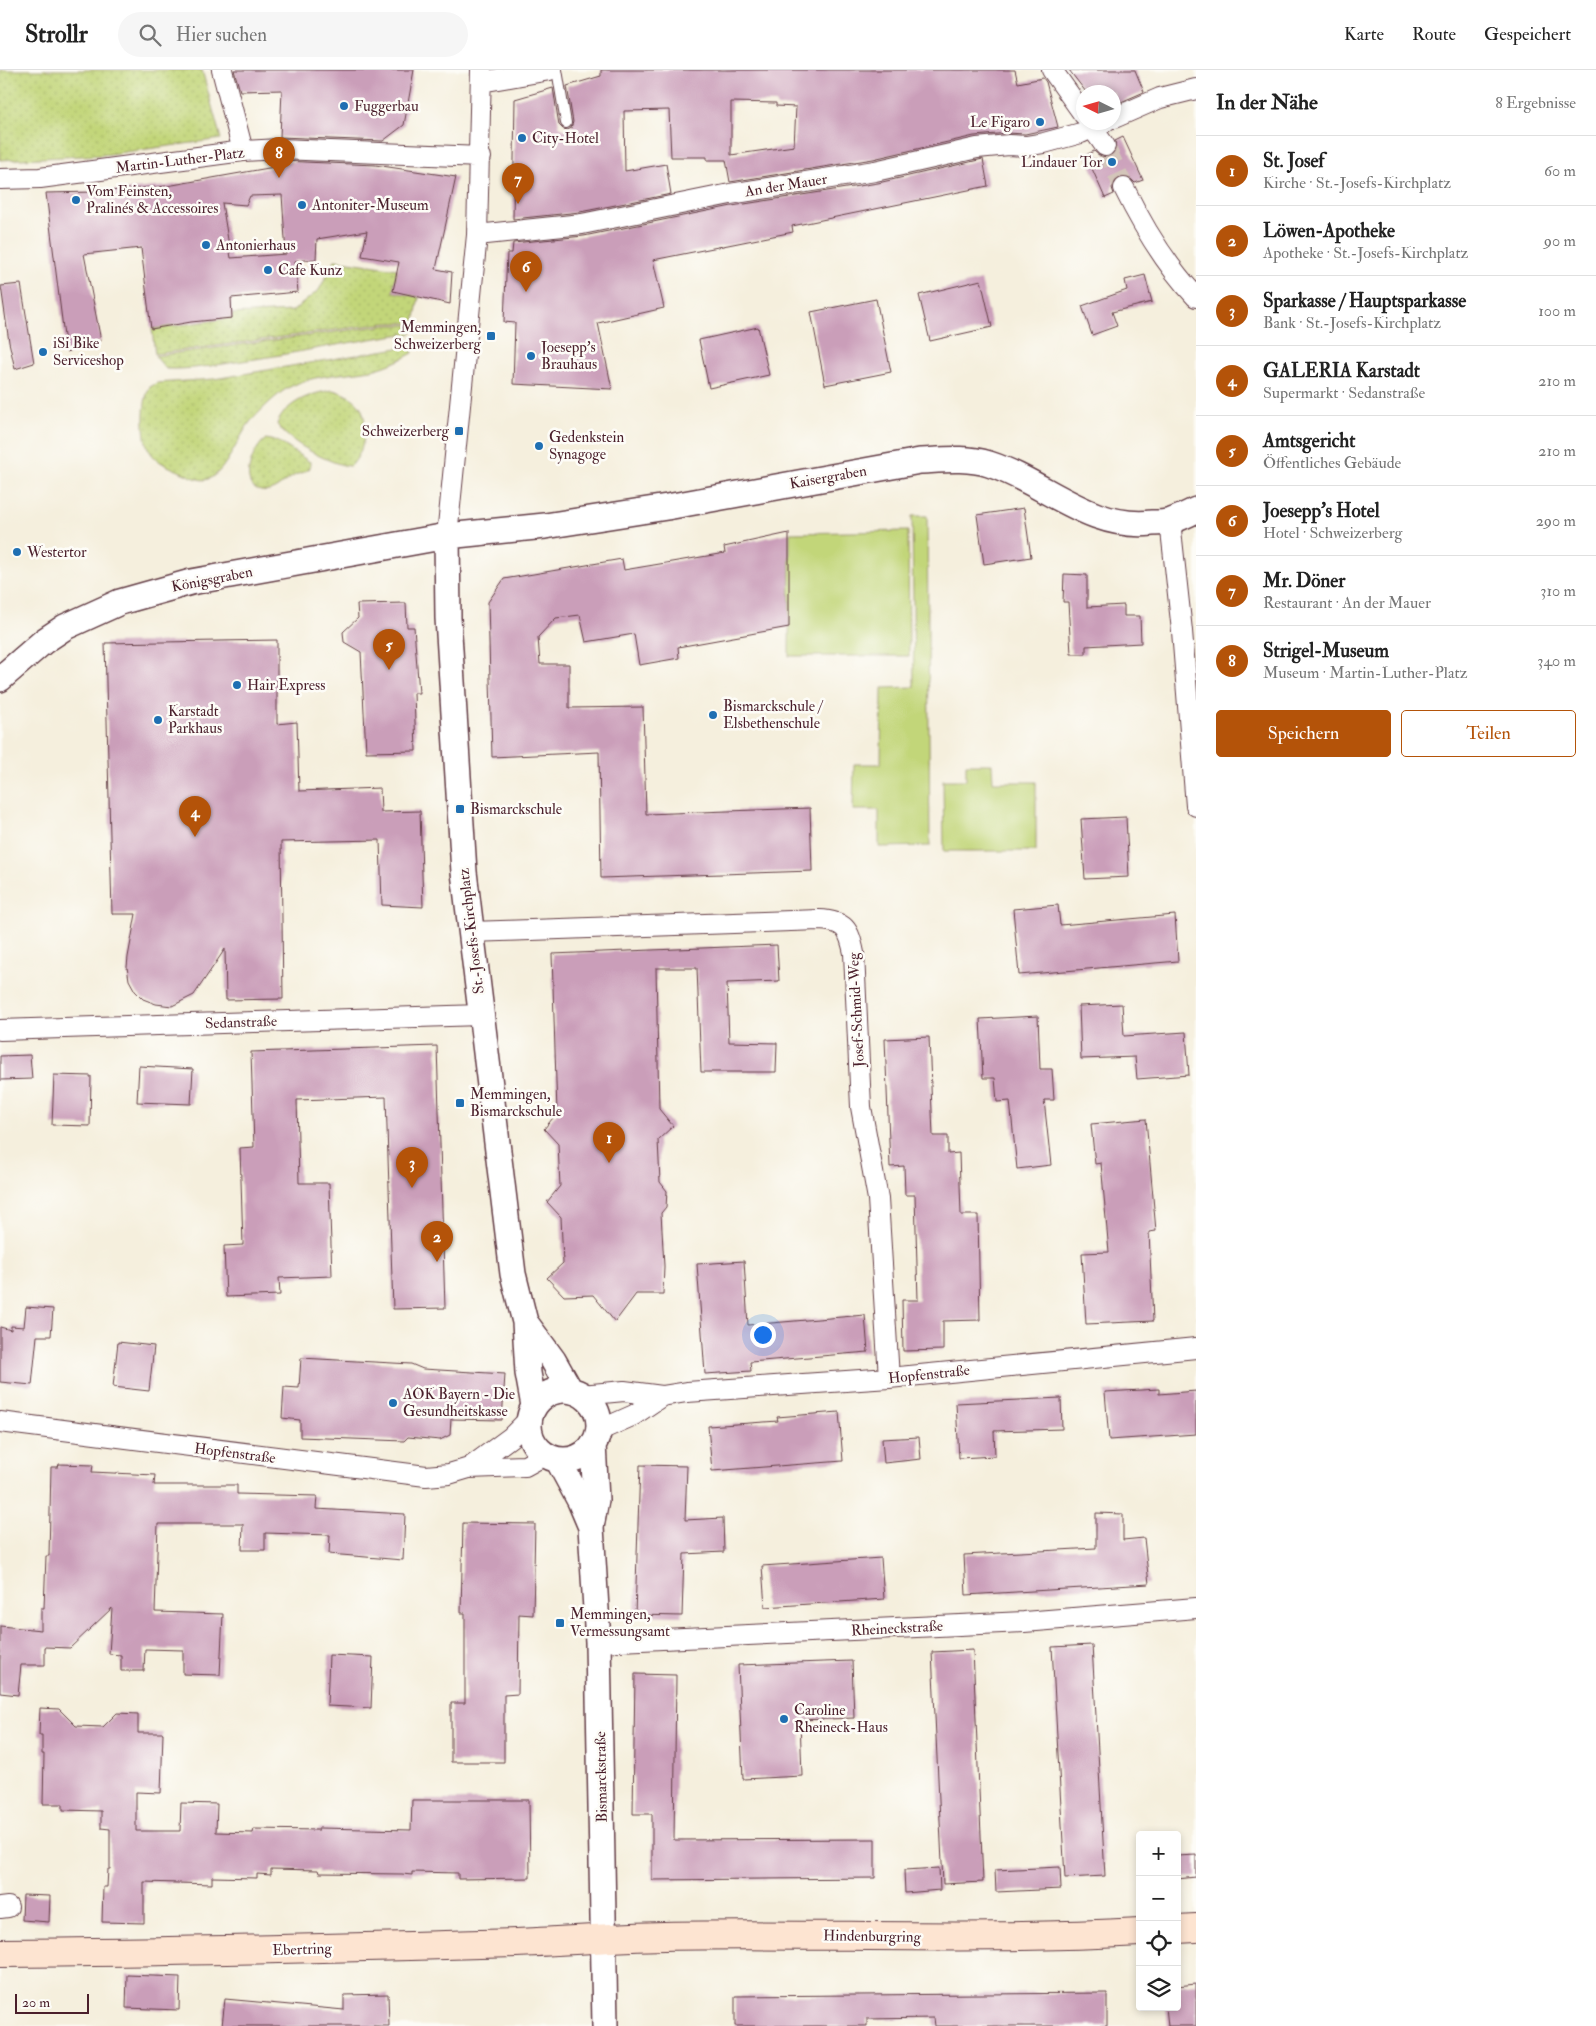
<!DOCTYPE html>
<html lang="de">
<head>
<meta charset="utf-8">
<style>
  body { margin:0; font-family:"IM FELL Double Pica",serif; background:#f6f6f6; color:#222 }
  .controls { position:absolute; right:15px; bottom:15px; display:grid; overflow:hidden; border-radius:5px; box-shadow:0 2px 8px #0003 }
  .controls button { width:45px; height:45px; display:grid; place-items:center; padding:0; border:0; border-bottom:1px solid #e0e0e0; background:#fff; color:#222; font:25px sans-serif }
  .compass { position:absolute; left:1076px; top:15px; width:45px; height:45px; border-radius:50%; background:#fff; box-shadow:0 2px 8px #0003; rotate:275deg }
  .scale { position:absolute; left:15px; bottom:12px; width:74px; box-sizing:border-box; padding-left:5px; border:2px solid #4a1f2b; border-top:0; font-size:14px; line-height:18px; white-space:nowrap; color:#4a1f2b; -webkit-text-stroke:4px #fdfcf7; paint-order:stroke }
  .you { position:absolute; left:762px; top:1264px; width:18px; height:18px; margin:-12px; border:4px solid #fff; border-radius:50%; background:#1a73e8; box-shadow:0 0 0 8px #1a73e833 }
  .badge { display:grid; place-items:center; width:32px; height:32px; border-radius:50%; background:#b45309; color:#fff; font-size:16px; font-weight:700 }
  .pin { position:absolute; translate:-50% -41px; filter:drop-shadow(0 1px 2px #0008) }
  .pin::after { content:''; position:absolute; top:26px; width:18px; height:15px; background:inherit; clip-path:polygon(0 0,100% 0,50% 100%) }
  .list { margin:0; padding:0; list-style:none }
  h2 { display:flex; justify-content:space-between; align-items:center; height:65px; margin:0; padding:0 20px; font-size:21px }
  h2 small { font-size:16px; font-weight:400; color:#767676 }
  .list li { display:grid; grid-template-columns:32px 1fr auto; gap:15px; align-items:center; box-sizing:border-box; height:70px; padding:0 20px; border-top:1px solid #e0e0e0 }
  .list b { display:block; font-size:19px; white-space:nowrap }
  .list p { margin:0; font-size:16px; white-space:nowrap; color:#767676 }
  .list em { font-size:16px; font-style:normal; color:#767676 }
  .actions { display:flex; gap:10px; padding:15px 20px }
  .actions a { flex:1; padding:11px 0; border:1px solid #b45309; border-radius:5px; text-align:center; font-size:18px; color:#b45309 }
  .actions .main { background:#b45309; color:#fff }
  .icon { flex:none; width:28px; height:28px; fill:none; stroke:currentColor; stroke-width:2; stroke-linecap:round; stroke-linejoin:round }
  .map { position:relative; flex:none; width:1196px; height:1956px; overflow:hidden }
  header { display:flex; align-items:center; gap:30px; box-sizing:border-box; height:70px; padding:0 25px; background:#fff; border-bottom:1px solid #e0e0e0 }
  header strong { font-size:24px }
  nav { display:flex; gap:28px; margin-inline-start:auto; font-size:18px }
  .search { width:350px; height:45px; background:#f6f6f6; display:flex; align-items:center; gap:12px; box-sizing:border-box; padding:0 18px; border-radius:28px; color:#767676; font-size:19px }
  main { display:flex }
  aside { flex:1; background:#fff }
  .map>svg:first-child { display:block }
  .grass { fill:url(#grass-dots); stroke:#867a52 }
  .garden { fill:#c2d679; stroke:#867a52 }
  .building { fill:#ca9eb9; fill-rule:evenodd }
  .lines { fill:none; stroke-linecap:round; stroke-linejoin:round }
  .minor-tunnel { stroke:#d3c5b9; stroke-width:20; stroke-dasharray:20 10; stroke-linecap:butt }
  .service-casing { stroke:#643e46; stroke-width:12 }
  .minor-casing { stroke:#643e46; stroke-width:22 }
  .tertiary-casing { stroke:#643e46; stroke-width:28 }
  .secondary-casing { stroke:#643e46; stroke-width:30 }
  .service { stroke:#fff; stroke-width:10 }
  .minor { stroke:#fff; stroke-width:20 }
  .tertiary { stroke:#fff; stroke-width:25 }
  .secondary { stroke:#fde4d1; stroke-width:28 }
  .poi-dot { fill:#1f6fb2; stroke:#fdfcf7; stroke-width:2 }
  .labels { text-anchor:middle; stroke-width:5; stroke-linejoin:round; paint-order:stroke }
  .poi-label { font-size:15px; fill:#4a1f2b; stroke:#fdfcf7; text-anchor:start }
  .street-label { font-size:15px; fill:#4a1f2b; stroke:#fdfcf7 }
</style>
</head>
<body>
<header>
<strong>Strollr</strong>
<div class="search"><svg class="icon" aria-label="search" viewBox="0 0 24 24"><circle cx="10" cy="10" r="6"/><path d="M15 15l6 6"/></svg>Hier suchen</div>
<nav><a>Karte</a><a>Route</a><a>Gespeichert</a></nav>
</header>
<main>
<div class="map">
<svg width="1196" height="1956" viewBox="0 0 1196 1956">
  <defs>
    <pattern id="grass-dots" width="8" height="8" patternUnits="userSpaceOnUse" patternTransform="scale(1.25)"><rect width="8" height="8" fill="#c2d679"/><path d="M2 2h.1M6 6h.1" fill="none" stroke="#a8b769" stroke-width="1.8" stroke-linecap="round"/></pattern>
  </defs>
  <rect width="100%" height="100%" fill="#fdfcf7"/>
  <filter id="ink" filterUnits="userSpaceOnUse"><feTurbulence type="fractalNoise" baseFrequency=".02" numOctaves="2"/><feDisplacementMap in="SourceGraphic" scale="10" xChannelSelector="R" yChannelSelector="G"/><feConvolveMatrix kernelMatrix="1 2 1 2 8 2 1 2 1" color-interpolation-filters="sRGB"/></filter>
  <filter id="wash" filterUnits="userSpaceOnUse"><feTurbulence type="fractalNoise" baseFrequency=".0096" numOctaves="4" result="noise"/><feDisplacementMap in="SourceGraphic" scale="20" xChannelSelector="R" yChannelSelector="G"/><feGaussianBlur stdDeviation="1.12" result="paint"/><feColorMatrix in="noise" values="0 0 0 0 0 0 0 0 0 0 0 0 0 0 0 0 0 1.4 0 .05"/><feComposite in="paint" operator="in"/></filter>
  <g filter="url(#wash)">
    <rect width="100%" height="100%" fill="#f5efdd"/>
    <!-- grass -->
    <path class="grass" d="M0,0H202L221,69L103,85L0,90Z
      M335,190L397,199L393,222L419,227L414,253H387L155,284L152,259L232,248V244L293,241L319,220Z
      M387,255H415L411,263C357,270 303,282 249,290C221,294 194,300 166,299L155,286Z
      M410,276L413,283C400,290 386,297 371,300C342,305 309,304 283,321C271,330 260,341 250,352C239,366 225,404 208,409C200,412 191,406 183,403C171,397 156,393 149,380C142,369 142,328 150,317C152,316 155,314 157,313L214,309Z
      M333,320C343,323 354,327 360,336C370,353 364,383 351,396C333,396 286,371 277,354C286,332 311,323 333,320Z
      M266,369L279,372L310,392V398C304,403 298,403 292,407C282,412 274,424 261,421C237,417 253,377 266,369Z"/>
    <!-- garden -->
    <path class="garden" d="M912,446H927L930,776L879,777V740H853L854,694H881L882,618L914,617Z
      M908,461L909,586H789L790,463Z
      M966,694H992L993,712H1036V781H944L943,710H966Z"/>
    <g id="blocks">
      <!-- building -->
      <path class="building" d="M234,0H414L404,55L383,71L280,67L282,20L240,21Z
        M601,0H1015L1018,13L1043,8L1046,12L1058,57L1025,64L1008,63L974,66L873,89L730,112L726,90H707V87H671L669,40L624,41L625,101L666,94L671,124L580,142L513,149L515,29L553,18L559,55L563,59L568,60L571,58L573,52L567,16L601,6ZM731,32L776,33V36L796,37L794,76L731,85Z
        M1069,0H1135L1144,22L1114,35V22H1086Z
        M1123,67L1143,110L1135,113L1130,108L1119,107L1114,112L1112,118L1114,124L1105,128L1086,85L1094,81L1101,87L1111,86L1116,80L1115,71Z
        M983,89L988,116L792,156L793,162L653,190L664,238L598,253L612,319L513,314L515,253L504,252L507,183H512L513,173L584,166L732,136L878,113Z
        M280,91L375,95L456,107L436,199L452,202L450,234L393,221L399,192L362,186L367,161L317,169L316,189L295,191L298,222L231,228L232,248L191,252L151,259L141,178L84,184L101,271L66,282L46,123L96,122L167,116L280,96ZM282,125L286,184L231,188L222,133L246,135L250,126Z
        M1145,205L1152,232L1112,242L1117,256L1092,265L1082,236L1127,220L1125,210Z
        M981,210L992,257L930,271L919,225Z
        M21,214L34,293L15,299L9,272L1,216Z
        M876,229L891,302L825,315L811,242Z
        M758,257L769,305L709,318L699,270Z
        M1024,438L1031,487L984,494L977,445Z
        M789,463V557L678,577L679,588L639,595L634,564L586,572L580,545L556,548L538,567L540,594H569V638L643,637L646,744L810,738L812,801L601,808L599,682L492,687L488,532L504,509L622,489L624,500L725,483L724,477Z
        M1064,504L1087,505V537L1124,535V546H1140L1141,573L1086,576V584H1071L1068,532H1063Z
        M406,533L407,557H414L419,623H414L416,681L366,682L361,582L344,572L343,562L358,548L357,534Z
        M277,570V654L297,652L299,721L380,718L381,742L420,741L423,837L382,835L380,770L281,772L283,929L226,930L225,879L194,925L172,936L156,934L143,929L135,921L129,910L127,897L128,887L136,844H112L105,573Z
        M1126,747L1129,807L1085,809L1081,749Z
        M1058,835L1060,855L1175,845L1178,891L1019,905L1013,839Z
        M777,875L779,911L727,913L729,972L777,973L776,1002H701L697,898H656L659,1039L673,1056L658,1070L660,1112L667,1121L666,1137L661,1143L664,1196L663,1224H636L615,1252L593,1225L564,1226L547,1208L563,1193L561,1147L547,1132L560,1116L558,1074L544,1059L557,1043L552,884Z
        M1122,934L1124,966L1186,962L1189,1005L1137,1009L1135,987L1081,989L1079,936Z
        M1038,946L1040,999H1052L1054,1030H1044L1051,1095L1017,1099L1010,1031L997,1032L995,1008H983L980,949Z
        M929,967L933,1066H948V1084L959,1083L961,1145H978L980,1250L943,1251V1280L903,1281L902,1230H918L915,1125H905L904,1096L890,1097L885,969Z
        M437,976L445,1238L393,1239L386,1027L297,1030L299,1113H329L332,1206L279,1208L280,1225L226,1227L224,1176L243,1175L240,1078L254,1077L251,982Z
        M30,985L32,1009L0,1010V986Z
        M139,996L193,999L191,1034L137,1032Z
        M54,1005L91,1006L90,1056L52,1055Z
        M1146,1049L1156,1161L1149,1162L1153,1251L1086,1254L1082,1183L1109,1182L1101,1093L1095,1094L1091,1054Z
        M744,1191L748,1255L865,1245L868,1282L750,1292L751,1301L705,1304L697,1194Z
        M26,1237L53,1239L51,1266H37L32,1315L0,1312V1257L11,1260V1256L24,1257Z
        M118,1272L154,1276L149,1321L113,1317Z
        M301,1288L411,1294L423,1299L505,1304L502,1350L451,1349L450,1365L440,1370L408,1367L404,1371L300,1367V1350L282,1348L284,1317L299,1318Z
        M1159,1319V1324L1196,1321V1364L1109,1370L1105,1322Z
        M1061,1328L1062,1359L994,1361L995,1386L959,1388L956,1333Z
        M839,1342L843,1391L712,1401L708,1356L778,1351L777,1347Z
        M919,1367L921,1389L884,1393L882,1369Z
        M59,1394L93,1395L92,1402L155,1405L154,1415H237V1424L317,1426L316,1439L405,1444L403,1490L329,1484L330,1465L265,1463V1480H242L243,1454H158L155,1542L223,1544L220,1605L183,1604V1580L145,1579L144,1601H121V1585L109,1584L112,1538L70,1578L45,1577V1595H21L18,1625L0,1623V1556L41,1560V1538H44L46,1486H49L51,1397H58Z
        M640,1395L687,1396L685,1450L723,1448L724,1482L684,1484L682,1546L635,1545Z
        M1096,1443L1123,1444V1470L1144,1468L1149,1514L966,1525L964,1485L1096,1478Z
        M463,1453L535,1454L533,1545L519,1544L518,1624L504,1625V1692H451V1633H465V1543H461Z
        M881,1488L884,1529L765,1537L762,1496Z
        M1092,1575L1105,1806L1065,1808L1052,1577Z
        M973,1580L983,1812L943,1814L932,1582Z
        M329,1585L373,1587L371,1638L327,1636Z
        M852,1591L854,1648L800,1650L802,1706L743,1709L738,1595Z
        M635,1604L676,1605L674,1770L875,1769V1808L652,1810V1744H633Z
        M40,1638L59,1639L76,1656L103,1657L117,1643L138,1644V1663H163L161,1723L136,1722V1761H180L181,1733L217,1734L216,1762L253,1763L254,1759L319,1760V1758L411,1760L412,1730H529L530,1808L458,1809V1803L412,1802V1805L402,1804L319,1803L318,1800L271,1799V1805L257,1804V1808L212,1807V1814L144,1812V1853L102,1852L103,1817H107L108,1799H110V1759L101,1758V1741L63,1740V1734H43L44,1684H42V1665H39Z
        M1196,1785V1807L1177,1809V1786Z
        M1060,1797L1061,1819L996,1822L995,1800Z
        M939,1798L940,1820L905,1823L904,1800Z
        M23,1825L50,1826L49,1852L22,1850Z
        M127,1905L180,1907L179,1940L126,1938Z
        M1196,1914V1956H1168L1166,1937H1177V1916Z
        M1107,1923V1956H935L934,1948L867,1949V1956H735V1926Z
        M388,1924L389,1956H222L225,1929L344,1940V1925Z"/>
    </g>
  </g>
  <g filter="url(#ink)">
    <use href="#blocks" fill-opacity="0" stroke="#643e46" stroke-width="1"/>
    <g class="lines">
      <!-- minor-tunnel -->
      <path class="minor-tunnel" d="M1105,76L1124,118"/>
      <!-- service casing -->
      <g class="service-casing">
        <path id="service" d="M557,0L566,53"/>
      </g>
      <!-- minor casing -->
      <g class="minor-casing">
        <path id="minor" d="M222,0L243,81
          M1052,0L1084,45
          M481,12L550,0
          M1114,48L1160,28L1196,19
          M1088,52L1105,76
          M0,109L40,108L243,81L280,79L481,87
          M1124,118C1143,157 1166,195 1196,227
          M477,165L582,154L730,124L875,101L977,78L1009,75L1026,76L1044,73L1081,63L1105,52
          M1170,451L1182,561L1196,736
          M447,466L477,165L481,0
          M470,862L819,850C845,851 849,859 854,883L861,1037L878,1129L889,1308
          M0,960L481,945
          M582,1325L624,1321L662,1326L687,1322L889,1308L1196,1278
          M0,1352L426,1406L449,1404L469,1398L525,1396L545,1385
          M598,1361L634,1345L662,1326
          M469,1398L511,1367L529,1349
          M598,1572L1024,1552L1196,1538
          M0,1838L8,1837"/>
      </g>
      <!-- tertiary casing -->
      <g class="tertiary-casing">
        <path id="tertiary" d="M447,466L448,548L464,802L513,1204L525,1252L528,1303L534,1336
          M0,609L44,571L65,557L120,532L191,512L447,466L545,456L667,437L920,391C942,390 967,387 989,394C1045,412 1089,460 1152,453C1158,453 1165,453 1171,451C1180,448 1188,444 1196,440
          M525,1252L553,1290L570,1320
          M529 1355a35 35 0 1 1 70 0a35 35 0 1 1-70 0Z
          M593,1374L596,1430L591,1457L598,1572L605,1956
          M558,1390L580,1431L591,1457"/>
      </g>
      <!-- secondary casing -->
      <g class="secondary-casing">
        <path id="secondary" d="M1177,1859L1196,1858
          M0,1883C172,1882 344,1878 516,1873C565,1871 615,1867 664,1866C823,1863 981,1871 1140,1862"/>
      </g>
      <!-- service -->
      <use href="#service" class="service"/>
      <!-- minor -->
      <use href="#minor" class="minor"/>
      <!-- tertiary -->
      <use href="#tertiary" class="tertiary"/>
      <!-- secondary -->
      <use href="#secondary" class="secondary"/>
    </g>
  </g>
  <!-- markers -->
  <g class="poi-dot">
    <circle cx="344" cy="36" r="5"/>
    <circle cx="1040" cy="52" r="5"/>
    <circle cx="522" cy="68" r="5"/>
    <circle cx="1112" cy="92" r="5"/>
    <circle cx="76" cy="130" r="5"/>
    <circle cx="302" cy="135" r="5"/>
    <circle cx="206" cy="175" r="5"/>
    <circle cx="268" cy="200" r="5"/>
    <rect x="486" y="261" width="10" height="10" rx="2.5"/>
    <circle cx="43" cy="282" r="5"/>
    <circle cx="531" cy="286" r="5"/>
    <rect x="454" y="356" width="10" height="10" rx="2.5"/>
    <circle cx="539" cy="376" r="5"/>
    <circle cx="17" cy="482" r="5"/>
    <circle cx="237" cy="615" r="5"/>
    <circle cx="713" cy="645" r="5"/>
    <circle cx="158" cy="650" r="5"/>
    <rect x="455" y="734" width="10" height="10" rx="2.5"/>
    <rect x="455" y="1028" width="10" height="10" rx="2.5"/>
    <circle cx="393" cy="1333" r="5"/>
    <rect x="555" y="1548" width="10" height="10" rx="2.5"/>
    <circle cx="784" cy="1649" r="5"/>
  </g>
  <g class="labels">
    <!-- poi labels -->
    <g class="poi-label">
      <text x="354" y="41">Fuggerbau</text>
      <text x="1030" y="57" text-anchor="end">Le Figaro</text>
      <text x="532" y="73">City-Hotel</text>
      <text x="1102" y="97" text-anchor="end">Lindauer Tor</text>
      <text x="86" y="126">Vom Feinsten,<tspan x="86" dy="17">Pralinés &amp; Accessoires</tspan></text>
      <text x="312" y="140">Antoniter-Museum</text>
      <text x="216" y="180">Antonierhaus</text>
      <text x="278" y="205">Cafe Kunz</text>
      <text x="481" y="262" text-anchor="end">Memmingen,<tspan x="481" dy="17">Schweizerberg</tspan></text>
      <text x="53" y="278">iSi Bike<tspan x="53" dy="17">Serviceshop</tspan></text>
      <text x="541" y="282">Joesepp's<tspan x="541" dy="17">Brauhaus</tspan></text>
      <text x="449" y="366" text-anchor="end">Schweizerberg</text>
      <text x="549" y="372">Gedenkstein<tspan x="549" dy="17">Synagoge</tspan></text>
      <text x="27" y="487">Westertor</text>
      <text x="247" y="620">Hair Express</text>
      <text x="723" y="641">Bismarckschule /<tspan x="723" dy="17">Elsbethenschule</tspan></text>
      <text x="168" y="646">Karstadt<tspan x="168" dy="17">Parkhaus</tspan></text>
      <text x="470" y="744">Bismarckschule</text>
      <text x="470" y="1029">Memmingen,<tspan x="470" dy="17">Bismarckschule</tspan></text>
      <text x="403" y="1329">AOK Bayern - Die<tspan x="403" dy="17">Gesundheitskasse</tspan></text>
      <text x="570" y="1549">Memmingen,<tspan x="570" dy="17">Vermessungsamt</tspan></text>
      <text x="794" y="1645">Caroline<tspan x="794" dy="17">Rheineck-Haus</tspan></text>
    </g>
    <!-- street labels -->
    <g class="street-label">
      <text transform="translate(180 90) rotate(-7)" y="5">Martin-Luther-Platz</text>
      <text transform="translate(786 115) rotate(-9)" y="5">An der Mauer</text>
      <text transform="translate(828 407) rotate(-10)" y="5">Kaisergraben</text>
      <text transform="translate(212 509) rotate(-11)" y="5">Königsgraben</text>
      <text transform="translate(471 861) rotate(-97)" y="5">St.-Josefs-Kirchplatz</text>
      <text transform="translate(856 940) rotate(-93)" y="5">Josef-Schmid-Weg</text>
      <text transform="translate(241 952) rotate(-2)" y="5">Sedanstraße</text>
      <text transform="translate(929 1304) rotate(-6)" y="5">Hopfenstraße</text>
      <text transform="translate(235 1383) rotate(7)" y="5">Hopfenstraße</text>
      <text transform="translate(897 1558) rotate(-3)" y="5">Rheineckstraße</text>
      <text transform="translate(601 1707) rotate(-91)" y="5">Bismarckstraße</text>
      <text transform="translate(872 1866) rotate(1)" y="5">Hindenburgring</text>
      <text transform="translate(302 1879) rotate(-2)" y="5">Ebertring</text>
    </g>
  </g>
</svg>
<div class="controls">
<button>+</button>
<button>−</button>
<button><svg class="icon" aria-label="locate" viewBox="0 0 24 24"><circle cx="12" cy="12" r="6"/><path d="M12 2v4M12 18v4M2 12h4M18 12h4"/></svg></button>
<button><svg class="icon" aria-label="layers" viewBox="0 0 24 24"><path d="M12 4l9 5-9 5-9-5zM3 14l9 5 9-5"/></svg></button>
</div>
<svg class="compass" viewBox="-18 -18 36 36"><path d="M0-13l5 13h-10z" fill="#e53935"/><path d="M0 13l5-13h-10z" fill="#767676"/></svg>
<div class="scale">20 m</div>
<div class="you"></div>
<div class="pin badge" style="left:609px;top:1093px">1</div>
<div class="pin badge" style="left:437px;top:1192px">2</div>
<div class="pin badge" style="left:412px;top:1118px">3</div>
<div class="pin badge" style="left:195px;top:767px">4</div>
<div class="pin badge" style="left:389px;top:600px">5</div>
<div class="pin badge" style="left:526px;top:222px">6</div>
<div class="pin badge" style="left:518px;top:134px">7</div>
<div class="pin badge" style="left:279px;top:108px">8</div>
</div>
<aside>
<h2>In der Nähe<small>8 Ergebnisse</small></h2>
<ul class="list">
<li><span class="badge">1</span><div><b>St. Josef</b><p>Kirche · St.-Josefs-Kirchplatz</p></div><em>60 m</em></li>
<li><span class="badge">2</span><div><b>Löwen-Apotheke</b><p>Apotheke · St.-Josefs-Kirchplatz</p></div><em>90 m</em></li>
<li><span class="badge">3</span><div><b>Sparkasse / Hauptsparkasse</b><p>Bank · St.-Josefs-Kirchplatz</p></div><em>100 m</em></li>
<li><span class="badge">4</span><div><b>GALERIA Karstadt</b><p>Supermarkt · Sedanstraße</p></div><em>210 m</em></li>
<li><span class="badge">5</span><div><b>Amtsgericht</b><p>Öffentliches Gebäude</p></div><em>210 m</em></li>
<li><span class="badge">6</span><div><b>Joesepp's Hotel</b><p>Hotel · Schweizerberg</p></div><em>290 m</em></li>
<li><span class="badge">7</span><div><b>Mr. Döner</b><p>Restaurant · An der Mauer</p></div><em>310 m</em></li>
<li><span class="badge">8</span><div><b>Strigel-Museum</b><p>Museum · Martin-Luther-Platz</p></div><em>340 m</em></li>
</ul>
<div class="actions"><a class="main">Speichern</a><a>Teilen</a></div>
</aside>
</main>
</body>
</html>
